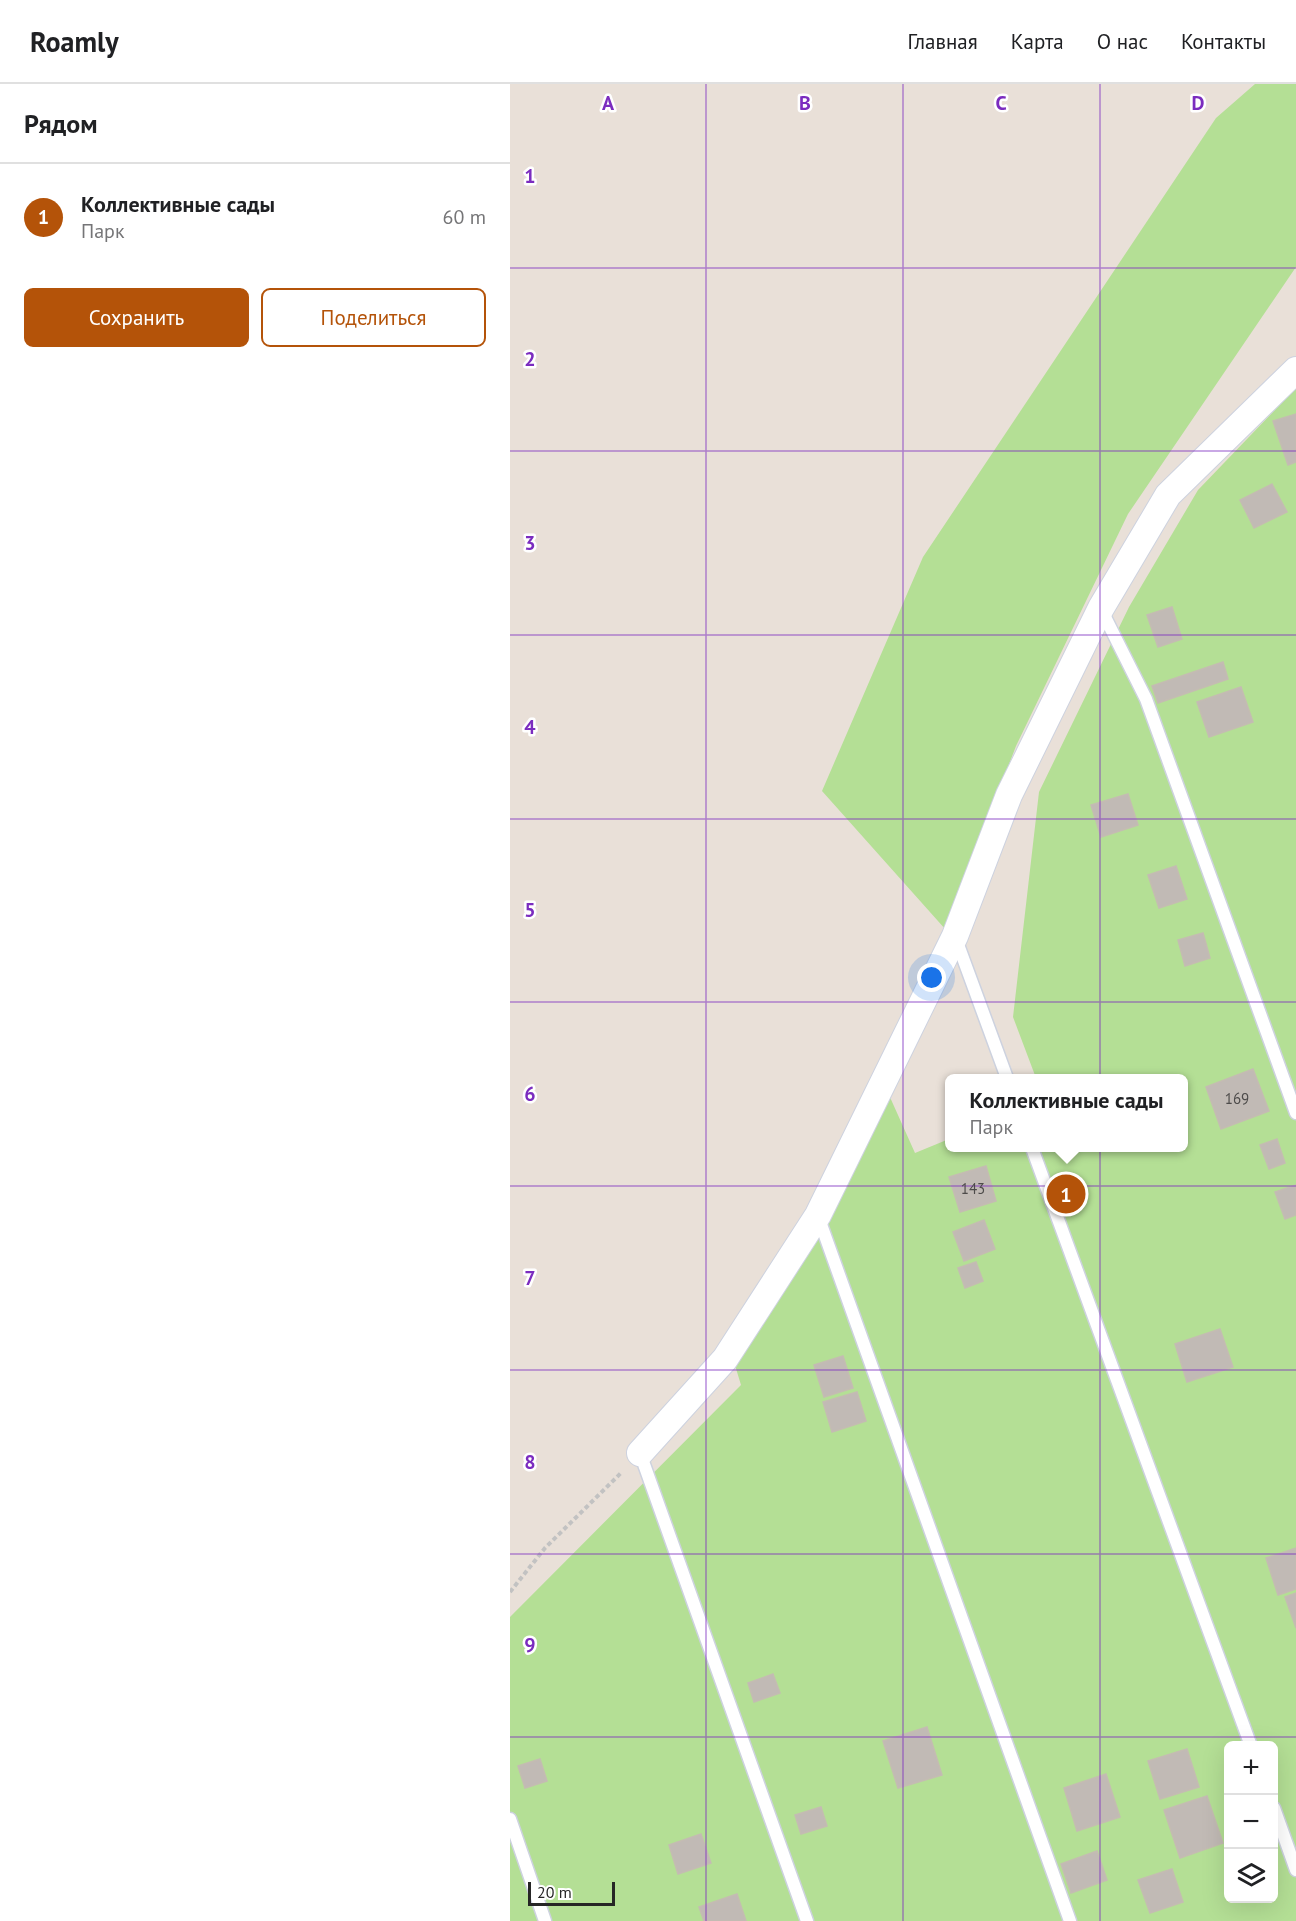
<!DOCTYPE html>
<html lang="ru">
<head>
<meta charset="utf-8">
<style>
  body { margin:0; font-family:"PT Sans",sans-serif; background:#f2f2f2; color:#202124 }
  .controls { position:absolute; right:18px; bottom:18px; display:grid; overflow:hidden; border-radius:9px; box-shadow:0 6px 24px #0002 }
  .controls button { width:54px; height:54px; display:grid; place-items:center; padding:0; border:0; border-bottom:2px solid #e0e0e0; background:#fff; color:#202124; font:30px sans-serif }
  .scale { position:absolute; left:18px; bottom:15px; width:87px; box-sizing:border-box; padding-left:6px; border:3px solid #262626; border-top:0; font-size:16px; line-height:21px; white-space:nowrap; color:#262626; -webkit-text-stroke:4px #fff; paint-order:stroke }
  .you { position:absolute; left:422px; top:894px; width:21px; height:21px; margin:-15px; border:4px solid #fff; border-radius:50%; background:#1a73e8; box-shadow:0 0 0 9px #1a73e833 }
  .badge { display:grid; place-items:center; width:39px; height:39px; border-radius:50%; background:#b45309; color:#fff; font-size:20px; font-weight:700 }
  .pin { position:absolute; translate:-50% -50%; border:3px solid #fff; box-shadow:0 2px 6px #0006 }
  .popup { position:absolute; left:435px; top:990px; width:243px; height:78px; box-sizing:border-box; display:grid; place-content:center; border-radius:9px; background:#fff; filter:drop-shadow(0 2px 4px #0005); font-size:20px; white-space:nowrap; color:#757577 }
  .popup b { font-size:22px; color:#202124 }
  .popup::after { content:''; position:absolute; left:50%; top:100%; margin-left:-12px; border:12px solid transparent; border-top-color:#fff }
  .list { margin:0; padding:0; list-style:none }
  h2 { display:flex; justify-content:space-between; align-items:center; height:78px; margin:0; padding:0 24px; font-size:26px }
  h2 small { font-size:20px; font-weight:400; color:#757577 }
  .list li { display:grid; grid-template-columns:39px 1fr auto; gap:18px; align-items:center; box-sizing:border-box; height:108px; padding:0 24px; border-top:2px solid #e0e0e0 }
  .list b { display:block; font-size:22px; white-space:nowrap }
  .list p { margin:0; font-size:20px; white-space:nowrap; color:#757577 }
  .list em { font-size:20px; font-style:normal; color:#757577 }
  .actions { display:flex; gap:12px; padding:18px 24px }
  .actions a { flex:1; padding:14px 0; border:2px solid #b45309; border-radius:9px; text-align:center; font-size:21px; color:#b45309 }
  .actions .main { background:#b45309; color:#fff }
  .icon { flex:none; width:33px; height:33px; fill:none; stroke:currentColor; stroke-width:2; stroke-linecap:round; stroke-linejoin:round }
  .map { position:relative; flex:none; width:786px; height:1837px; overflow:hidden }
  header { display:flex; align-items:center; gap:36px; box-sizing:border-box; height:84px; padding:0 30px; background:#fff; border-bottom:2px solid #e0e0e0 }
  header strong { font-size:28px }
  nav { display:flex; gap:33px; margin-inline-start:auto; font-size:21px }
  main { display:flex }
  aside { flex:1; background:#fff }
  .map>svg:first-child { display:block }
  .green { fill:#b4df95; fill-rule:evenodd }
  .building { fill:#c1bab5; stroke:#c4bcb2; stroke-width:1.5 }
  .lines { fill:none; stroke-linecap:round; stroke-linejoin:round }
  .service-casing { stroke:#cdd2df; stroke-width:15 }
  .minor-casing { stroke:#cdd2df; stroke-width:28 }
  .path { stroke:#c2c2c2; stroke-width:4; stroke-dasharray:4.5 3; stroke-linecap:butt }
  .service { stroke:#fff; stroke-width:12 }
  .minor { stroke:#fff; stroke-width:26 }
  .grid { fill:none; stroke:#7b2cbf; stroke-width:1.5; stroke-opacity:0.55 }
  .labels { text-anchor:middle; stroke-width:5; stroke-linejoin:round; paint-order:stroke }
  .number-label { font-size:15px; fill:#4d4b4a }
  .grid-label { font-size:20px; text-anchor:middle; font-weight:bold; fill:#7b2cbf; stroke:#fff; stroke-width:5; stroke-linejoin:round; paint-order:stroke }
</style>
</head>
<body>
<header>
<strong>Roamly</strong>
<nav><a>Главная</a><a>Карта</a><a>О нас</a><a>Контакты</a></nav>
</header>
<main>
<aside>
<h2>Рядом<small></small></h2>
<ul class="list">
<li><span class="badge">1</span><div><b>Коллективные сады</b><p>Парк</p></div><em>60 m</em></li>
</ul>
<div class="actions"><a class="main">Сохранить</a><a>Поделиться</a></div>
</aside>
<div class="map">
<svg width="786" height="1837" viewBox="0 0 786 1837">
  <rect width="100%" height="100%" fill="#e9e0d8"/>
  <!-- green -->
  <path class="green" d="M745,0H786V183L618,430L506,662L436,846L312,707L413,473L706,34Z
    M786,304V1837H0V1533L231,1301L224,1278L379,1011L405,1069L439,1055V1064H673V994H526L503,933L529,708L619,523L688,406ZM718,1662H764V1814H718Z"/>
  <!-- building -->
  <path class="building" d="M786,330V378L778,381L763,337Z
    M762,400L777,428L744,444L730,416Z
    M662,523L672,555L648,563L637,531Z
    M713,578L718,595L648,619L642,602Z
    M731,603L743,638L699,653L687,618Z
    M618,710L628,741L591,753L581,721Z
    M666,782L677,815L649,824L638,791Z
    M693,849L700,874L675,882L668,856Z
    M743,985L759,1027L711,1045L696,1003Z
    M767,1055L775,1079L759,1085L750,1061Z
    M476,1082L486,1117L450,1128L439,1093Z
    M786,1101V1131L775,1135L765,1108Z
    M474,1136L485,1165L454,1177L443,1148Z
    M466,1178L473,1197L455,1204L448,1184Z
    M710,1245L723,1283L677,1298L665,1260Z
    M333,1272L343,1304L314,1313L304,1281Z
    M347,1308L356,1337L322,1348L313,1318Z
    M786,1464V1505L768,1511L756,1474Z
    M786,1509V1544L775,1513Z
    M263,1590L270,1609L244,1618L238,1599Z
    M417,1643L432,1691L388,1704L373,1657Z
    M677,1665L689,1703L650,1715L638,1677Z
    M30,1675L37,1697L15,1704L8,1682Z
    M596,1690L610,1733L567,1747L554,1704Z
    M697,1712L713,1759L670,1774L654,1726Z
    M311,1723L317,1742L291,1750L285,1731Z
    M191,1750L201,1779L168,1790L159,1761Z
    M587,1767L597,1796L561,1809L551,1780Z
    M662,1785L673,1818L640,1829L628,1796Z
    M227,1810L236,1837H194L189,1823Z"/>
  <g class="lines">
    <!-- service casing -->
    <g class="service-casing">
      <path id="service" d="M591,525L636,615L786,1029
        M446,855L497,994
        M522,1064L741,1662
        M308,1132L560,1837
        M130,1369L297,1837
        M764,1724L786,1786
        M0,1735L35,1837"/>
    </g>
    <!-- minor casing -->
    <g class="minor-casing">
      <path id="minor" d="M130,1369L215,1275L308,1131L445,852L499,711L591,524L658,411L786,286"/>
    </g>
    <!-- path -->
    <path class="path" d="M0,1508L35,1464L112,1388"/>
    <!-- service -->
    <use href="#service" class="service"/>
    <!-- minor -->
    <use href="#minor" class="minor"/>
  </g>
  <!-- grid -->
  <path class="grid" d="M196,0V1837M393,0V1837M590,0V1837M0,184H786M0,367H786M0,551H786M0,735H786M0,918H786M0,1102H786M0,1286H786M0,1470H786M0,1653H786"/>
  <g class="labels">
    <!-- number labels -->
    <g class="number-label">
      <text x="727" y="1020">169</text>
      <text x="463" y="1110">143</text>
    </g>
  </g>
  <g class="grid-label">
    <text x="98" y="26">A</text>
    <text x="295" y="26">B</text>
    <text x="491" y="26">C</text>
    <text x="688" y="26">D</text>
    <text x="20" y="99">1</text>
    <text x="20" y="282">2</text>
    <text x="20" y="466">3</text>
    <text x="20" y="650">4</text>
    <text x="20" y="833">5</text>
    <text x="20" y="1017">6</text>
    <text x="20" y="1201">7</text>
    <text x="20" y="1385">8</text>
    <text x="20" y="1568">9</text>
  </g>
</svg>
<div class="controls">
<button>+</button>
<button>−</button>
<button><svg class="icon" aria-label="layers" viewBox="0 0 24 24"><path d="M12 4l9 5-9 5-9-5zM3 14l9 5 9-5"/></svg></button>
</div>
<div class="scale">20 m</div>
<div class="you"></div>
<div class="pin badge" style="left:556px;top:1110px">1</div>
<div class="popup"><b>Коллективные сады</b>Парк</div>
</div>
</main>
</body>
</html>
